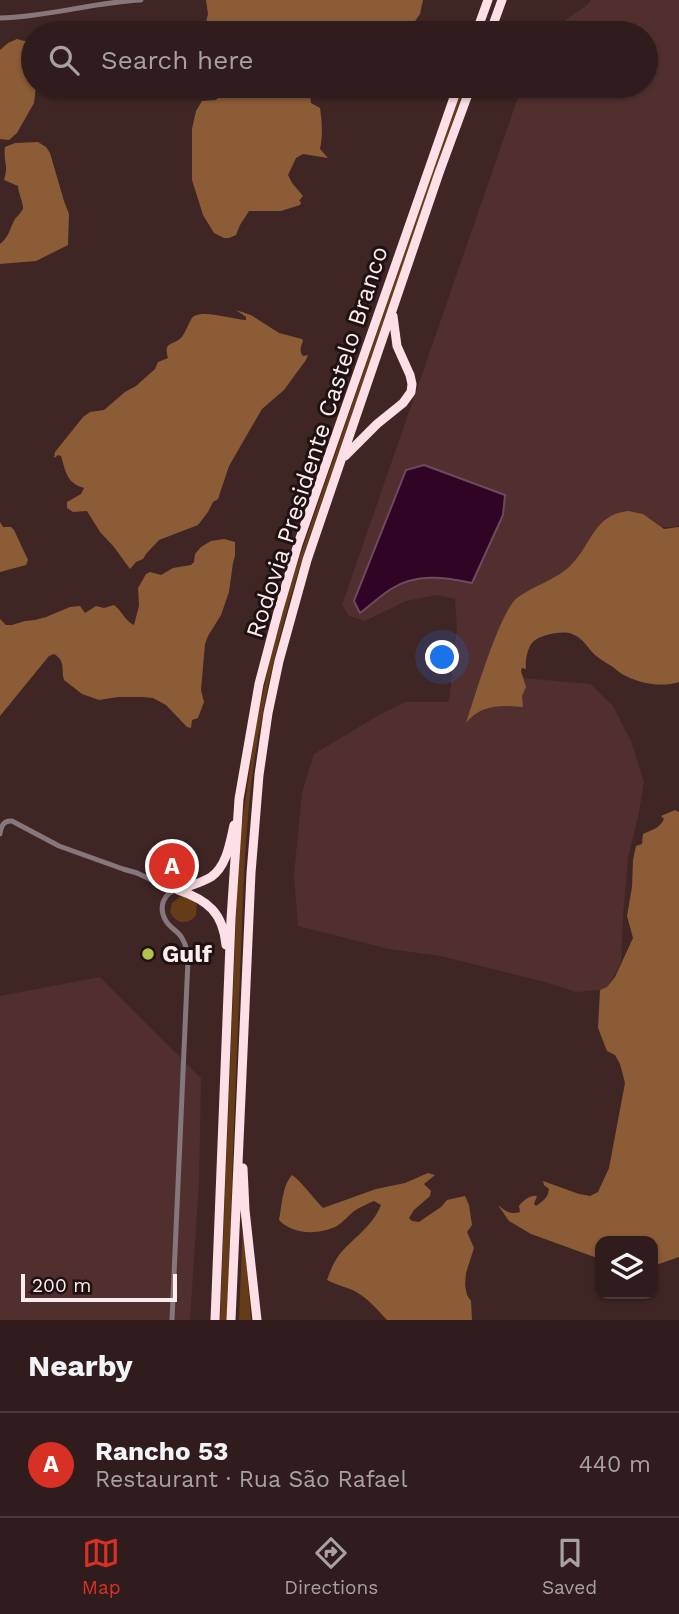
<!DOCTYPE html>
<html lang="en">
<head>
<meta charset="utf-8">
<style>
  body { margin:0; font-family:"Work Sans",sans-serif; background:#382525; color:#f1f3f6 }
  .controls { position:absolute; right:21px; bottom:21px; display:grid; overflow:hidden; border-radius:14px; box-shadow:0 2px 5px #0004 }
  .controls button { width:63px; height:63px; display:grid; place-items:center; padding:0; border:0; border-bottom:2px solid #4b3a3b; background:#301c1c; color:#f1f3f6; font:35px sans-serif }
  .scale { position:absolute; left:21px; bottom:18px; width:156px; box-sizing:border-box; padding-left:7px; border:4px solid #ffecec; border-top:0; font-size:19px; line-height:24px; white-space:nowrap; color:#ffecec; -webkit-text-stroke:5px #1f1212; paint-order:stroke }
  .you { position:absolute; left:443px; top:658px; width:24px; height:24px; margin:-18px; border:5px solid #fff; border-radius:50%; background:#1a73e8; box-shadow:0 0 0 10px #1a73e833 }
  .badge { display:grid; place-items:center; width:46px; height:46px; border-radius:50%; background:#d93025; color:#fff; font-size:23px; font-weight:700 }
  .pin { position:absolute; translate:-50% -50%; border:4px solid #fff; box-shadow:0 2px 7px #0006 }
  .list { margin:0; padding:0; list-style:none }
  h2 { display:flex; justify-content:space-between; align-items:center; height:91px; margin:0; padding:0 28px; font-size:30px }
  h2 small { font-size:23px; font-weight:400; color:#a8a1a3 }
  .list li { display:grid; grid-template-columns:46px 1fr auto; gap:21px; align-items:center; box-sizing:border-box; height:105px; padding:0 28px; border-top:2px solid #4b3a3b }
  .list b { display:block; font-size:26px; white-space:nowrap }
  .list p { margin:0; font-size:23px; white-space:nowrap; color:#a8a1a3 }
  .list em { font-size:23px; font-style:normal; color:#a8a1a3 }
  .icon { flex:none; width:38px; height:38px; fill:none; stroke:currentColor; stroke-width:2; stroke-linecap:round; stroke-linejoin:round }
  .map { position:relative; flex:none; width:679px; height:1320px; overflow:hidden }
  .search { position:absolute; background:#301c1c; box-shadow:0 2px 5px #0004; left:21px; right:21px; top:21px; height:77px; display:flex; align-items:center; gap:18px; box-sizing:border-box; padding:0 24px; border-radius:38px; color:#a8a1a3; font-size:26px }
  .sheet { height:196px; background:#301c1c }
  nav { display:flex; justify-content:space-around; align-items:center; box-sizing:border-box; height:98px; border-top:2px solid #4b3a3b; background:#301c1c; font-size:19px; color:#a8a1a3 }
  nav a { display:grid; justify-items:center; gap:4px }
  nav .on { color:#d93025 }
  .map>svg:first-child { display:block }
  .built { fill:#512f2f }
  .green { fill:#663c18 }
  .forest { fill:#8b5c36 }
  .water { fill:#2f0424; stroke:#6d4a60; stroke-width:2 }
  .lines { fill:none; stroke-linecap:round; stroke-linejoin:round }
  .minor { stroke:#85777b; stroke-width:5 }
  .motorway { stroke:#fcdfe7; stroke-width:9 }
  .poi-dot { fill:#b2c34c; stroke:#1f1212; stroke-width:2.5 }
  .labels { text-anchor:middle; stroke-width:6; stroke-linejoin:round; paint-order:stroke }
  .street-label { font-size:24px; fill:#ffecec; stroke:#1f1212 }
  .poi-label { font-size:24px; font-weight:bold; fill:#ffecec; stroke:#1f1212; text-anchor:start }
</style>
</head>
<body>
<div class="map">
<svg width="679" height="1320" viewBox="0 0 679 1320">
  <rect width="100%" height="100%" fill="#402525"/>
  <!-- built -->
  <path class="built" d="M591,0H679V525L676,527H647L595,551L511,608L522,678L591,684L613,706L631,741L644,782L639,812L628,858L623,915L621,962L607,989L576,992L545,982L441,956L389,949L298,926L294,875L302,793L314,754L379,715L406,702H449L457,627L455,599L437,595L406,601L365,621L349,616L342,605L522,86H646V33H553L561,23L586,6Z
    M100,977L201,1078L199,1183L190,1320H0V996Z"/>
  <!-- green -->
  <path class="green" d="M462,86H465L306,547C283,618 265,689 254,763C244,833 243,905 240,975C235,1090 231,1205 227,1320H220L239,845L256,726L271,655L291,582Z
    M181,896L197,899L196,915C188,926 176,924 170,912L172,903Z
    M243,1220L251,1320H239Z"/>
  <!-- forest -->
  <path class="forest" d="M206,0H423L420,14L407,33H211L205,26L208,14Z
    M17,39L24,41L33,40V86H36L34,103L17,133L9,140L0,139V50L8,43Z
    M209,86H300L310,95L311,103L320,108C322,121 323,136 320,149L328,158L303,154L296,158L288,175L292,183L303,196L299,201L301,202L300,205L281,211H249L240,225L236,235L229,238H224L214,233L203,215L192,180V129L196,111L202,101L216,100L218,98L213,88Z
    M38,142L46,147L50,153L64,201L69,214L68,245L36,261L0,264V244C9,237 10,228 15,219C17,216 21,213 23,209C24,205 18,192 18,186L4,180C9,165 3,161 5,147L15,143Z
    M236,310L251,315L279,333L302,339L303,341C301,346 299,351 303,356L308,355L306,360L284,390L262,409L229,466L218,499L213,502L208,512L198,525L159,540L146,554L143,559L136,562L130,569L114,547L100,532L87,511L73,512L67,508V502L81,494L84,488C67,483 66,473 61,456L58,455L54,458L55,452L83,417L90,412L104,410L125,392L136,386L155,369L158,362L168,358C163,341 172,346 181,338C186,332 188,324 192,318C200,308 234,320 246,320V317Z
    M628,511L643,514L664,529L679,527V682C661,688 637,683 622,674C618,672 616,669 613,667C607,663 601,660 595,655C587,647 583,638 572,634C563,630 538,635 532,643C527,649 525,662 526,669L522,668L521,671L526,687L522,696L523,707C517,707 511,706 504,706C487,707 477,710 466,723C474,699 500,611 517,598C534,585 557,580 572,564C592,543 594,515 628,511Z
    M0,522L3,527H11L14,530L28,560L26,565L0,572Z
    M224,539L235,542V556L233,563L229,592L221,615L208,636L205,644L201,690L204,702L198,718L192,720L191,728L187,727L166,705L153,698L142,697H118L99,700L82,694L64,680C61,669 66,661 54,654L49,656L0,716V619L6,625H12L25,621L35,620L46,617L70,607L80,606L85,613L96,606L104,608L114,605C122,611 125,621 134,625L139,606L138,588L146,574L150,572L161,575L173,568L191,565L194,562L195,554L201,547L211,541Z
    M675,810L679,812V1257L653,1266V1241H600V1259L531,1234L509,1221L498,1205C505,1211 510,1215 520,1212L519,1206C524,1200 530,1195 537,1196L534,1204L536,1206C543,1201 548,1198 549,1189L544,1185L543,1181L579,1194L590,1196L598,1192L609,1168L625,1083L620,1064L615,1055L607,1051L598,1028L600,990L607,987L615,977L633,938L627,916L632,887L633,860L636,846L642,844L643,834C652,830 660,828 664,819L661,816Z
    M428,1173L435,1175L424,1184L431,1191L430,1196L414,1210L409,1218L412,1221L419,1222L441,1207L447,1200L465,1196L469,1205L472,1225L467,1232L474,1248L466,1273L465,1285L467,1295L471,1301L472,1320H387C376,1308 365,1295 350,1289C342,1286 335,1284 327,1280C330,1272 333,1263 339,1255C353,1238 373,1226 381,1205L374,1201C367,1204 360,1207 354,1211C348,1216 343,1222 337,1226C319,1235 293,1235 279,1220C282,1206 282,1186 292,1175C302,1182 314,1199 323,1208L376,1189L405,1183Z"/>
  <!-- water -->
  <path class="water" d="M424,465L505,495L503,515L472,583C445,577 416,573 391,589C380,596 371,605 360,613L354,601L406,470Z"/>
  <g class="lines">
    <!-- minor -->
    <path class="minor" d="M0,18C48,17 94,2 141,0
      M0,834C1,826 4,820 12,821L59,846L123,869L137,873L173,890
      M172,1320L188,960C188,952 186,945 182,938C178,931 170,928 166,921C158,908 163,892 178,890"/>
    <!-- motorway -->
    <path class="motorway" d="M476,33L488,0
      M490,33L502,0
      M345,456L377,424L403,403L411,392L412,384L410,375L397,346L393,316
      M178,890C189,886 201,883 211,877C227,866 230,842 234,825
      M178,890C208,900 223,913 226,945
      M243,1168L245,1210L257,1320
      M215,1320L231,919L239,799L259,684L278,612L298,544L458,86
      M231,1320L251,873L259,775L268,713L279,661L307,560L439,173L471,86"/>
  </g>
  <!-- markers -->
  <circle class="poi-dot" cx="148" cy="954" r="7"/>
  <g class="labels">
    <!-- street labels -->
    <g class="street-label">
      <text transform="translate(317 442) rotate(-72)" y="8">Rodovia Presidente Castelo Branco</text>
    </g>
    <!-- poi labels -->
    <g class="poi-label">
      <text x="162" y="962">Gulf</text>
    </g>
  </g>
</svg>
<div class="controls">
<button><svg class="icon" aria-label="layers" viewBox="0 0 24 24"><path d="M12 4l9 5-9 5-9-5zM3 14l9 5 9-5"/></svg></button>
</div>
<div class="scale">200 m</div>
<div class="you"></div>
<div class="pin badge" style="left:172px;top:866px">A</div>
<div class="search"><svg class="icon" aria-label="search" viewBox="0 0 24 24"><circle cx="10" cy="10" r="6"/><path d="M15 15l6 6"/></svg>Search here</div>
</div>
<section class="sheet">
<h2>Nearby<small></small></h2>
<ul class="list">
<li><span class="badge">A</span><div><b>Rancho 53</b><p>Restaurant · Rua São Rafael</p></div><em>440 m</em></li>
</ul>
</section>
<nav>
<a class="on"><svg class="icon" aria-label="map" viewBox="0 0 24 24"><path d="M3 6l6-2 6 2 6-2v14l-6 2-6-2-6 2zM9 4v14M15 6v14"/></svg>Map</a>
<a><svg class="icon" aria-label="directions" viewBox="0 0 24 24"><path d="M12 3l9 9-9 9-9-9zM9 14v-3h6M13 9l2 2-2 2"/></svg>Directions</a>
<a><svg class="icon" aria-label="saved" viewBox="0 0 24 24"><path d="M7 4h10v16l-5-4-5 4z"/></svg>Saved</a>
</nav>
</body>
</html>
